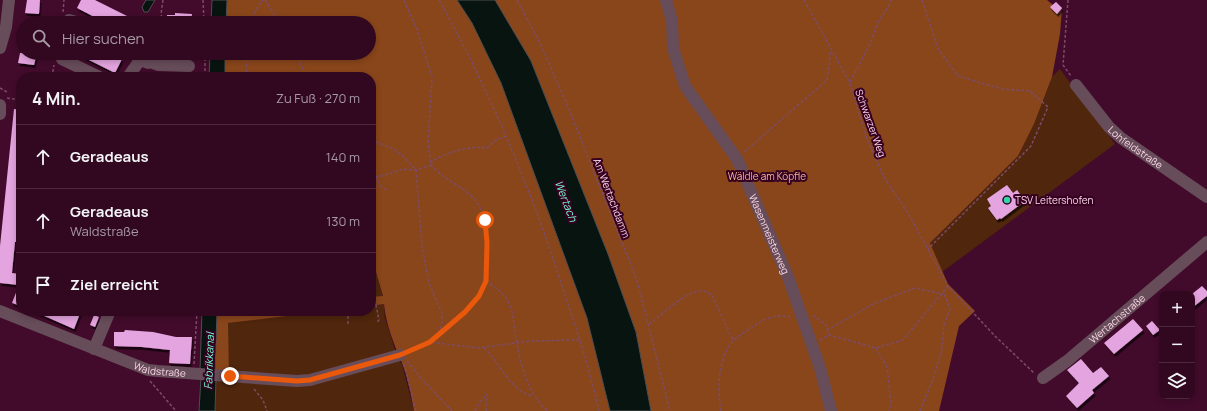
<!DOCTYPE html>
<html lang="de">
<head>
<meta charset="utf-8">
<style>
  body { margin:0; font-family:Manrope,sans-serif; background:#3d162d; color:#f1f3f6 }
  .controls { position:absolute; right:12px; bottom:12px; display:grid; overflow:hidden; border-radius:8px; box-shadow:0 2px 6px #0003 }
  .controls button { width:36px; height:36px; display:grid; place-items:center; padding:0; border:0; border-bottom:1px solid #4d293e; background:#320820; color:#f1f3f6; font:20px sans-serif }
  .stop { position:absolute; width:12px; height:12px; margin:-9px; border:3px solid #ea580c; border-radius:50%; background:#fff }
  .stop.end { background:#ea580c; border-color:#fff; box-shadow:0 1px 4px #0008 }
  .list { margin:0; padding:0; list-style:none }
  h2 { display:flex; justify-content:space-between; align-items:center; height:52px; margin:0; padding:0 16px; font-size:17px }
  h2 small { font-size:13px; font-weight:400; color:#a89aa5 }
  .list li { display:grid; grid-template-columns:26px 1fr auto; gap:12px; align-items:center; box-sizing:border-box; height:64px; padding:0 16px; border-top:1px solid #4d293e }
  .list b { display:block; font-size:15px; white-space:nowrap }
  .list p { margin:0; font-size:13px; white-space:nowrap; color:#a89aa5 }
  .list em { font-size:13px; font-style:normal; color:#a89aa5 }
  .icon { flex:none; width:22px; height:22px; fill:none; stroke:currentColor; stroke-width:2; stroke-linecap:round; stroke-linejoin:round }
  .map { position:relative; flex:none; width:1207px; height:411px; overflow:hidden }
  .search { position:absolute; background:#320820; box-shadow:0 2px 6px #0003; left:16px; top:16px; width:360px; height:44px; display:flex; align-items:center; gap:10px; box-sizing:border-box; padding:0 14px; border-radius:22px; color:#a89aa5; font-size:15px }
  .panel { position:absolute; background:#320820; box-shadow:0 2px 6px #0003; left:16px; top:72px; width:360px; height:244px; border-radius:16px }
  .map>svg:first-child { display:block }
  .green { fill:#50260c }
  .forest { fill:#8a461b }
  .water { fill:#07140f; stroke:#504e50 }
  .building { fill:#e4a4df; filter:url(#shadow) }
  .lines { fill:none; stroke-linecap:round; stroke-linejoin:round }
  .path { stroke:#7c4b66; stroke-width:1.5; stroke-dasharray:3 2; stroke-linecap:butt }
  .minor { stroke:#674c59; stroke-width:12 }
  .route { stroke:#ea580c; stroke-width:5 }
  .poi-dot { fill:#33d4a8; stroke:#360121; stroke-width:1.5 }
  .labels { text-anchor:middle; stroke-width:4; stroke-linejoin:round; paint-order:stroke }
  .street-label { font-size:10px; fill:#fcd7e7; stroke:#360121 }
  .park-label { font-size:10px; fill:#f3b797; stroke:#360121 }
  .poi-label { font-size:10px; fill:#fcd7e7; stroke:#360121; text-anchor:start }
  .water-label { font-size:11px; font-style:italic; fill:#74ffd2; stroke:#360121 }
</style>
</head>
<body>
<div class="map">
<svg width="1207" height="411" viewBox="0 0 1207 411">
  <defs>
    <filter id="shadow"><feDropShadow dx="1.5" dy="3" stdDeviation="0" flood-color="#0009"/></filter>
  </defs>
  <rect width="100%" height="100%" fill="#420b2b"/>
  <!-- green -->
  <path class="green" d="M1060,69L1115,144L942,272L930,243L1018,156L1034,124L1052,77Z
    M371,255L372,258L383,297H371Z
    M384,304L385,318L396,353L310,379L229,373L227,323L328,311H371V306Z
    M398,360L402,364L414,411H215L216,378L281,382Z"/>
  <!-- forest -->
  <path class="forest" d="M227,0H457L472,23L501,83L587,318L610,411H414C411,395 408,378 402,363C394,344 386,325 384,304L371,306V297L383,296L371,255V77H225V53H369V23H226Z
    M495,0H1047L1053,5L1056,2L1062,8L1060,34L1052,77L1034,124L1018,156L930,243L948,284L975,311L959,326L939,411H651L636,332L608,254L531,61Z
    M217,311H328L228,323L229,373L215,372Z"/>
  <!-- water -->
  <path class="water" d="M146,0H155L148,12H144L142,7Z
    M212,0H227L226,23H211Z
    M457,0H495L531,61L608,254L636,332L651,411H610L587,318L501,83L472,23Z
    M210,53H225V77H209Z
    M202,311H217L215,372L200,370Z
    M201,377L216,378L215,411H199Z"/>
  <!-- building -->
  <path class="building" d="M27,0H40L39,14L25,13Z
    M81,0H95L141,23H106L77,8Z
    M1056,2L1062,8L1057,14L1050,7Z
    M175,13L192,14L191,23L167,22V15H175Z
    M20,53H37L34,65L18,63Z
    M75,53H111L122,59L115,73Z
    M174,53H191L190,59L174,58Z
    M14,109L21,110V165L17,206H21V233L20,232L18,242H15L12,273L21,274V306L12,303L19,285L0,283V246Z
    M1007,185L1013,193L1017,190L1025,201L1001,219L1000,218L997,220L988,208L991,206L987,199Z
    M1202,286L1207,291V296L1192,308V294Z
    M33,311H81L74,329Z
    M94,315L99,317L95,327L90,325Z
    M1133,319L1143,330L1114,354L1104,343Z
    M1152,321L1160,330L1153,335L1146,326Z
    M125,330L153,332L176,337H192L190,364L169,363L170,350L142,347L114,346V332H124Z
    M1081,359L1093,373L1101,367L1109,376L1092,390L1094,393L1077,408L1066,396L1079,383L1067,370Z"/>
  <g class="lines">
    <!-- path -->
    <path class="path" d="M163,0L161,14L163,23
      M203,0L204,23
      M265,0L280,23
      M404,0L417,30L432,77L428,144L431,165C443,180 464,186 476,201C491,219 491,276 479,296C469,314 446,328 430,342
      M439,0C491,93 533,193 565,295C578,333 590,371 599,411
      M517,0L540,43L568,107L637,280L670,411
      M804,0L850,83L868,142L885,179L908,213L948,286L995,336L1034,373
      M922,0L938,49L958,76L1002,89L1030,91L1048,107L1031,146L928,249
      M1068,0L1063,65L1071,76
      M63,12L64,0
      M250,23L258,6L263,0
      M205,53V77
      M296,53L306,77
      M52,77L54,65
      M246,77L247,53
      M850,82L870,44L878,22L889,6L891,0
      M0,88L7,92
      M7,98L21,100
      M371,140L392,148L402,155L416,170L422,247L429,283L442,314V323L439,333
      M744,152L827,80L831,50
      M430,163C442,153 473,145 487,148L496,140L506,136
      M371,174L378,177L404,169L416,170L431,165
      M376,176L381,187L388,191
      M486,281C493,286 501,291 506,298C513,307 513,320 515,331C519,358 526,393 548,411
      M373,290L379,320L376,323
      M348,311V324
      M813,315L826,325L829,335
      M649,324C664,314 683,292 701,291C704,290 709,293 712,295L733,340
      M827,330L875,303L915,288L943,294
      M820,340L829,335L876,348L903,340L948,286
      M484,348C501,363 508,389 532,396
      M876,348L887,367L891,402L889,411
      M409,351L430,342L478,348L530,341L580,340
      M407,361L420,377L452,411
      M194,364L197,311
      M404,364L416,411
      M150,381L176,411
      M254,389L263,400L267,411
      M475,411L480,402L487,394L486,411
      M721,411C717,389 718,358 733,341C738,336 745,332 751,328C763,319 775,314 790,317
      M920,411L933,379L942,350L944,325L950,309L944,293"/>
    <!-- minor -->
    <g class="minor">
      <path id="s1" d="M666,0L672,21L673,48L685,86L737,159L788,277L820,368L831,411"/>
      <path d="M69,20L80,23"/>
      <path d="M0,48L6,27L9,0"/>
      <path d="M137,53L140,60L148,63L154,58L155,53"/>
      <path d="M62,59L99,77"/>
      <path d="M150,62L158,65L189,66"/>
      <path d="M128,77L140,60"/>
      <path id="s2" d="M1076,85L1109,127L1121,138L1207,197"/>
      <path d="M0,105V114"/>
      <path id="s3" d="M0,311L148,370L158,371L297,381L310,380L400,355"/>
      <path d="M94,349L110,311"/>
      <path id="s4" d="M1043,378L1067,361L1207,242"/>
    </g>
  </g>
  <g class="lines">
    <!-- route -->
    <path class="route" d="M230,376L297,381L310,380L400,355L421,346L430,342L465,312L479,296L486,281L487,243L485,220"/>
  </g>
  <!-- markers -->
  <circle class="poi-dot" cx="1007" cy="200" r="4"/>
  <g class="labels">
    <!-- street labels -->
    <g class="street-label">
      <text transform="translate(871 123) rotate(70)" y="4">Schwarzer Weg</text>
      <text dy="4" stroke="none"><textPath href="#s2" startOffset="87">Lohfeldstraße</textPath></text>
      <text transform="translate(612 198) rotate(69)" y="4">Am Wertachdamm</text>
      <text dy="4" stroke="none"><textPath href="#s1" startOffset="260">Wasenmeisterweg</textPath></text>
      <text dy="4" stroke="none"><textPath href="#s4" startOffset="95">Wertachstraße</textPath></text>
      <text dy="4" stroke="none"><textPath href="#s3" startOffset="171">Waldstraße</textPath></text>
    </g>
    <!-- park labels -->
    <g class="park-label">
      <text x="767" y="180">Wäldle am Köpfle</text>
    </g>
    <!-- poi labels -->
    <g class="poi-label">
      <text x="1015" y="204">TSV Leitershofen</text>
    </g>
    <!-- water labels -->
    <g class="water-label">
      <text transform="translate(566 201) rotate(69)" y="4">Wertach</text>
      <text transform="translate(209 361) rotate(-88)" y="4">Fabrikkanal</text>
    </g>
  </g>
</svg>
<div class="controls">
<button>+</button>
<button>−</button>
<button><svg class="icon" aria-label="layers" viewBox="0 0 24 24"><path d="M12 4l9 5-9 5-9-5zM3 14l9 5 9-5"/></svg></button>
</div>
<div class="stop" style="left:485px;top:220px"></div>
<div class="stop end" style="left:230px;top:376px"></div>
<div class="search"><svg class="icon" aria-label="search" viewBox="0 0 24 24"><circle cx="10" cy="10" r="6"/><path d="M15 15l6 6"/></svg>Hier suchen</div>
<section class="panel">
<h2>4 Min.<small>Zu Fuß · 270 m</small></h2>
<ul class="list">
<li><svg class="icon" aria-label="ahead" viewBox="0 0 24 24"><path d="M12 20V5M6 11l6-6 6 6"/></svg><div><b>Geradeaus</b></div><em>140 m</em></li>
<li><svg class="icon" aria-label="ahead" viewBox="0 0 24 24"><path d="M12 20V5M6 11l6-6 6 6"/></svg><div><b>Geradeaus</b><p>Waldstraße</p></div><em>130 m</em></li>
<li><svg class="icon" aria-label="arrive" viewBox="0 0 24 24"><path d="M6 21V4h12l-3 4 3 4H6"/></svg><div><b>Ziel erreicht</b></div></li>
</ul>
</section>
</div>
</body>
</html>
